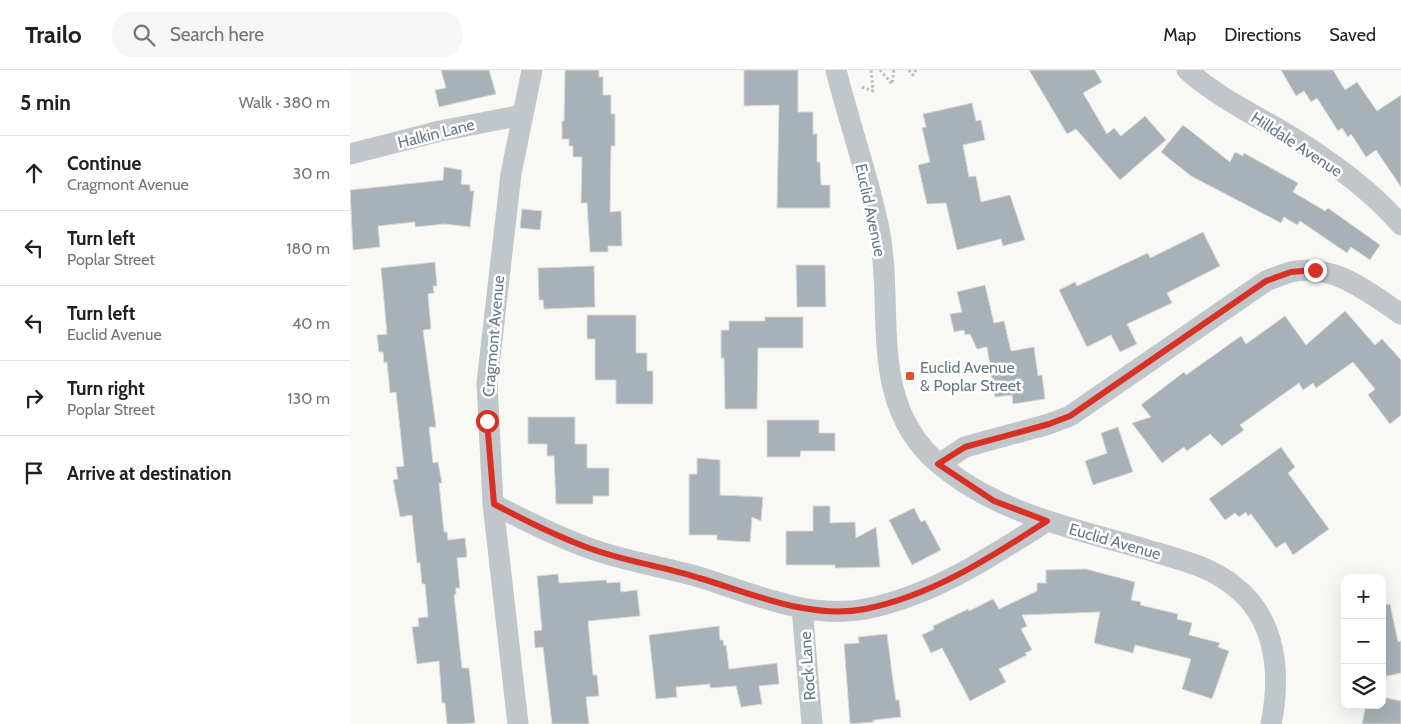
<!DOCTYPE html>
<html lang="en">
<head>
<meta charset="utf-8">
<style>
  body { margin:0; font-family:Cabin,sans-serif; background:#f6f6f6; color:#202124 }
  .controls { position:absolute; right:15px; bottom:15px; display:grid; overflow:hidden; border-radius:10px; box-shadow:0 5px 20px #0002 }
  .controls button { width:45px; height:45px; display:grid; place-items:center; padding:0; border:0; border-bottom:1px solid #e0e0e0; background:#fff; color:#202124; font:25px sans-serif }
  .stop { position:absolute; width:15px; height:15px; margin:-11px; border:4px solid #d93025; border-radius:50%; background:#fff }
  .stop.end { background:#d93025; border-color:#fff; box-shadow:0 1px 5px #0008 }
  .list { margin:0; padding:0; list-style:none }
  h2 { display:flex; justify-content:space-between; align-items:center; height:65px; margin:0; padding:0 20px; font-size:21px }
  h2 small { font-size:16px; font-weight:400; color:#757577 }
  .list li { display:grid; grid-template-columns:32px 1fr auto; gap:15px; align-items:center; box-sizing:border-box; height:75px; padding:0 20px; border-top:1px solid #e0e0e0 }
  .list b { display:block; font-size:19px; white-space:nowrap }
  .list p { margin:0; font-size:16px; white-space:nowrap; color:#757577 }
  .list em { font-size:16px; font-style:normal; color:#757577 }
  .icon { flex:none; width:28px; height:28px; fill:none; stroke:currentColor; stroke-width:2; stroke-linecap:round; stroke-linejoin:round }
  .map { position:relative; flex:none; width:1051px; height:654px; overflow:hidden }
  header { display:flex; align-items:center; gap:30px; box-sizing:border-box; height:70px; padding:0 25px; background:#fff; border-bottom:1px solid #e0e0e0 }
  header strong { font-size:24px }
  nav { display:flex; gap:28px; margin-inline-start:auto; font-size:18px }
  .search { width:350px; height:45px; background:#f6f6f6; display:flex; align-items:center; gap:12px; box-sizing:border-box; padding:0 18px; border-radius:20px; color:#757577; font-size:19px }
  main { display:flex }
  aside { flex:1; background:#fff }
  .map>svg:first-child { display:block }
  .building { fill:#a8b1b7; stroke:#dadad7 }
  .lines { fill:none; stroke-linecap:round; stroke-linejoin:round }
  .path { stroke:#b9bdc0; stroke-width:3; stroke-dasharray:2.5 2.5; stroke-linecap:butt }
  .minor { stroke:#c1c6ca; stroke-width:21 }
  .route { stroke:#d93025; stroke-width:6 }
  .poi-dot { fill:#ea4e23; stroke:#fff; stroke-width:2 }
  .labels { text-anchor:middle; stroke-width:5; stroke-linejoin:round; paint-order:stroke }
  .street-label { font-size:16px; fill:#667987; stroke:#fff }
  .poi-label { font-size:16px; fill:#667987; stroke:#fff; text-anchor:start }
</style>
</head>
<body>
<header>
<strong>Trailo</strong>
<div class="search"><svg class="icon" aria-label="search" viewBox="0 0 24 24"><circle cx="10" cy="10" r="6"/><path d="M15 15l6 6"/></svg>Search here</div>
<nav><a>Map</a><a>Directions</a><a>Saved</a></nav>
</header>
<main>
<aside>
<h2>5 min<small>Walk · 380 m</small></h2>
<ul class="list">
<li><svg class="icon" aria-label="ahead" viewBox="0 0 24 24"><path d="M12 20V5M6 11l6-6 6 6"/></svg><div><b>Continue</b><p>Cragmont Avenue</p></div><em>30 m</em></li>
<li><svg class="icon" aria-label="left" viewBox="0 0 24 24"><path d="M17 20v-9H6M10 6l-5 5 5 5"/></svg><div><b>Turn left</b><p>Poplar Street</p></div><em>180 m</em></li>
<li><svg class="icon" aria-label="left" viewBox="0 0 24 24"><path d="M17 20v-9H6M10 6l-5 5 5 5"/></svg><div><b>Turn left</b><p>Euclid Avenue</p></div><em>40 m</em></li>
<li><svg class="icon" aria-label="right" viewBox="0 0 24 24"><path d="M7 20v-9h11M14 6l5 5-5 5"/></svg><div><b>Turn right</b><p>Poplar Street</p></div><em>130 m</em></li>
<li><svg class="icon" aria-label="arrive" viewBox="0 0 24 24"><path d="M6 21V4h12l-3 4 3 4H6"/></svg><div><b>Arrive at destination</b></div></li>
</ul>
</aside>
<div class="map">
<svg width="1051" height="654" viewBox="0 0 1051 654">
  <rect width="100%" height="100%" fill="#f8f8f5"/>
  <!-- building -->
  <path class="building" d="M91,0H139L146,24L89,37L85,20L96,18Z
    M215,0H249V7H253V25H261V44H265V76H261L260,142L271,141L272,176H258V182H240L237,133H231L232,87H223V76H219V69H212V51H214Z
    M394,0H448V42H463V64H467V92H470L471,115H480V138H427L429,35L394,36Z
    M679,0H745L752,12L733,23L757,64L764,58L771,66L795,46L816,70L770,110L726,59L717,64Z
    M931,0H983L995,20L1007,12L1027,41L1051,25V117L1026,80L1016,87L1001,64L998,67L992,58L988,61L967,28L961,32L954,21L946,26Z
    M622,33L626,51L631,50L635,70L613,75L619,107L626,106L631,132L660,125L675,170L653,176L651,169L607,180L596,133L577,134L568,95L580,92L572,58L576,57L573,44Z
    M833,55L880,92L885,82L893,86L894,83L948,113L943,122L975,141L978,138L1030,175L1020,190L1001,177L997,183L950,151L947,155L934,147L931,153L841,106L811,82Z
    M94,97L112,100L111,114L120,115V121H124L120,157L95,154L65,157V152L28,156L30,177L3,180L0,120L93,110Z
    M172,139L192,141L190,160L170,158Z
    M853,162L870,196L817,223L822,233L777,254L787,274L770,282L761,265L737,277L709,220L725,212L727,216L798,183L800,188Z
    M85,192L87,216H83L84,223L78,224L81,259L73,260L86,357H79L83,393L88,392L92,413H89L94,462H97L98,470L115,468L117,487L107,488L110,518H106V524L104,525L112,598H119L125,653L114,654H97L95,633H92L89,591L67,594L62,557L69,556L68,548L78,547L75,514H72L70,493H67L62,445L50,447L43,410L48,409L46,397L54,396L46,322L40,323L37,292L34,293L33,282H29L27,265L37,264L31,198Z
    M446,195H475L476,237H447Z
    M244,196L245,237L194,239L193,230H189L188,198Z
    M635,215L644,253L654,251L661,281L684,277L688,306L692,305L695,329L663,334L662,325L645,327L637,277L627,279L620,264L615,265L614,260L604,262L600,244L612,242L607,222Z
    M995,241L1025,275L1032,269L1051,290V345L1040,354L1018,325L1025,319L1003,292L966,318L963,313L953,320L949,313L890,355L894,360L872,376L860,364L837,381L834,377L812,393L782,353L801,347L791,335L834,302L836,305L891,266L896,274L935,246L956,275Z
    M237,245H286V283H297V301H303V334H266V310H245V269H237Z
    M415,247H453V278H408L407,339H375L374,288H371V260H379V251H415Z
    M178,347H225V374H237V398H259V426H243V434H206L204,386H197V374H178Z
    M417,350H469V363H485V381H451L450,387H417Z
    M768,357L783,402L743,415L735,391L757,383L751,363Z
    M931,377L945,397L938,403L979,459L943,485L935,472L926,478L901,444L898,446L896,442L889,447L885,443L875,450L859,429Z
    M347,388L370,390V425L413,427L411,451L402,447L400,472L367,470V465H339V404H347Z
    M463,436H480V453L505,452L506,468L526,457L530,497L485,498V495H436V461H463Z
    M564,438L571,452L575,450L591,480L562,495L539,450Z
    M736,499L785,512L781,530L791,532L790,535L828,544L827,549L842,553L839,565L870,573L868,577L879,581L862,629L832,619L841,589L785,575L783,583L744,573L750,542L672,545L677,556L671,559L682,580L675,583L677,585L649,599L656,612L620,631L592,578L581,583L572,565L584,559L583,556L618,539L619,541L643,529L649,539L687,521V513H696V500Z
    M208,504L209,513L256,510L257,513L270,512L271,522L287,520L290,546L238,551L243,605H247L249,626L236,627L239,654H202L193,577L185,578L184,561L192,560L187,506Z
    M1040,534L1048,572L1051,571V603L1032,607V535Z
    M369,556L370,570H373L374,576L376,575L379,599L427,593L429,614L409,616L412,634L391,637L386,616L360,618V614L326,617L327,627L306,629L299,565Z
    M537,564L543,611L546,630H549L551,647L523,650L524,652L500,654L494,574L509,573L508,567Z
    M1032,627L1051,631V654H1012L1016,635H1032Z"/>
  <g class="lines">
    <!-- path -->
    <path class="path" d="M530,0L542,14L544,0
      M559,0L563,5L566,0
      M512,17L523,21L521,0"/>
    <!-- minor -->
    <path class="minor" d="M486,0C499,53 518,105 529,159C545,240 516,332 589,394C648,444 726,459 798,480C828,489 859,496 884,516C927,549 931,605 921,654
      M837,0C867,27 903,44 937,64C978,89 1020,119 1051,155
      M0,84L90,61L172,45
      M589,394L615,377L699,354L720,346L916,211C924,208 933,204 941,202C984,193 1018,222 1051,244
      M143,434C174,450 204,465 236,477C272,491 312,496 349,507C401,523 460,550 515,539C582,526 641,487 697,451
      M452,538L462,654
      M168,654L143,434L137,313L161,104L182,0"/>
  </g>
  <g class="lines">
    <!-- route -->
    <path class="route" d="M137,351L144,434C174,450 204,465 236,477C272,491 312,496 349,508C401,523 460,550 515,539C582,526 641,487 697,451L644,431L588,394L615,377L699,354L720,346L916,211L941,202L965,200"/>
  </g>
  <!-- markers -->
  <rect class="poi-dot" x="555" y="301" width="10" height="10" rx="2.5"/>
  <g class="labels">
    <!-- street labels -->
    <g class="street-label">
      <text transform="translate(86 63) rotate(-14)" y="6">Halkin Lane</text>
      <text transform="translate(947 74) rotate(33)" y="6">Hilldale Avenue</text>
      <text transform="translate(521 140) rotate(78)" y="6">Euclid Avenue</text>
      <text transform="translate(143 266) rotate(-85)" y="6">Cragmont Avenue</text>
      <text transform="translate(765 471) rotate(16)" y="6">Euclid Avenue</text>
      <text transform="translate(457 596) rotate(-94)" y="6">Rock Lane</text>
    </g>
    <!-- poi labels -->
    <g class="poi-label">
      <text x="570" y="303">Euclid Avenue<tspan x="570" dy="18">&amp; Poplar Street</tspan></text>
    </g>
  </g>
</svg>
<div class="controls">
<button>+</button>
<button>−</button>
<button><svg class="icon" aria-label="layers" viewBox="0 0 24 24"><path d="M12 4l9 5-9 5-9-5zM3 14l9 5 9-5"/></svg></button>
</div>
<div class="stop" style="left:137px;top:351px"></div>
<div class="stop end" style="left:965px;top:200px"></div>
</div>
</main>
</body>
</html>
